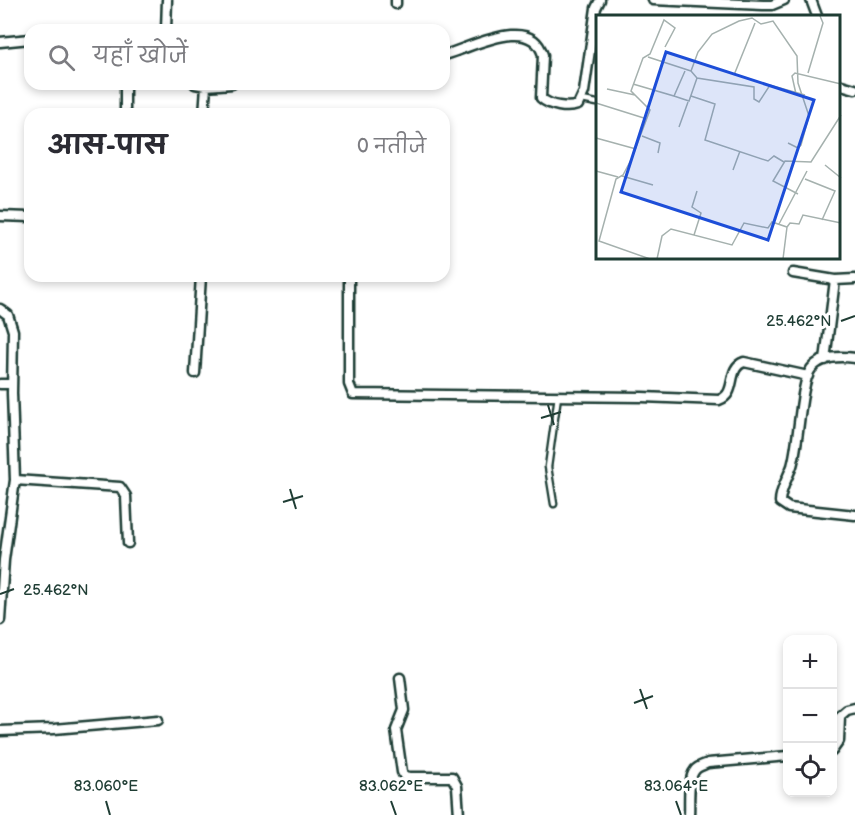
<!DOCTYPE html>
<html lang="hi">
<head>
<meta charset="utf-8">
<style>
  body { margin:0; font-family:"Balsamiq Sans","Playpen Sans Deva",sans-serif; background:#f2f2f3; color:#2b2b33 }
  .controls { position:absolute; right:18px; bottom:18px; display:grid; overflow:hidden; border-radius:12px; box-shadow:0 3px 9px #0003 }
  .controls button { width:54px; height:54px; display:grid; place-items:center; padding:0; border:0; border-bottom:2px solid #e1e1e2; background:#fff; color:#2b2b33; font:30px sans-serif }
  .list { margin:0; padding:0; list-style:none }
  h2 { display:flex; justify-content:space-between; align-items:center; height:78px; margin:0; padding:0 24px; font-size:26px }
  h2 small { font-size:20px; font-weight:400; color:#7c7c81 }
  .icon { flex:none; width:33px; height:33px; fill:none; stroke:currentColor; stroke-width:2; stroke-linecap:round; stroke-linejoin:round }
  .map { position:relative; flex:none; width:855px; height:815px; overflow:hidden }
  .search { position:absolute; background:#fff; box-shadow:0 3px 9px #0003; left:24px; top:24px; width:426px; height:66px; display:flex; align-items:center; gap:15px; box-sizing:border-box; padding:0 21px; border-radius:18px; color:#7c7c81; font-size:22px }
  .panel { position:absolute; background:#fff; box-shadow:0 3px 9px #0003; left:24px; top:108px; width:426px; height:174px; border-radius:18px }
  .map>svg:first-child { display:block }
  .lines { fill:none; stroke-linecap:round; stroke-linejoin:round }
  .lane-casing { stroke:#1f3d34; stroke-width:9 }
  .street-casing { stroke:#1f3d34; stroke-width:13 }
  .lane { stroke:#fff; stroke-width:4.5 }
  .street { stroke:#fff; stroke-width:8 }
  .ticks { fill:none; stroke:#1f3d34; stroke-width:2 }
  .inset-road { fill:none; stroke:#a5b1ae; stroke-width:1.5 }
  .view { fill:#1d4ed8; fill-opacity:0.15; stroke:#1d4ed8; stroke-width:3 }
  .inset-edge { fill:none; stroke:#1f3d34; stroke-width:3 }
  .ticks-label { font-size:15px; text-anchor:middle; fill:#1f3d34; stroke:#fff; stroke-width:6; stroke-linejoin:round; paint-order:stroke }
</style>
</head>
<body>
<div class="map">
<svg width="855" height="815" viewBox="0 0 855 815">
  <rect width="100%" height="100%" fill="#fff"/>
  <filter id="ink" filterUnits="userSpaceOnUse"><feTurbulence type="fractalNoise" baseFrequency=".0167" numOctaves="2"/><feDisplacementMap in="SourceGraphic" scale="12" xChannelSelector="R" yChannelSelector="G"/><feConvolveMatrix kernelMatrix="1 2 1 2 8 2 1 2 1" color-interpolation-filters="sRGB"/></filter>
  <g filter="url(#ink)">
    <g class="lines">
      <!-- lane casing -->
      <g class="lane-casing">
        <path id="lane" d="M582,100L597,103
          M554,504L548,467L558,396"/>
      </g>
      <!-- street casing -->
      <g class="street-casing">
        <path id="street" d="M396,0V4
          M653,0L763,5H772L784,0
          M811,0L817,16
          M166,30L167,0
          M0,42L30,39
          M444,55C469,49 531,13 543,55L541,98C550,106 567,109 578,105L584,92L596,8L600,0
          M195,84L206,86L232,84
          M838,84L855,89
          M125,114V84
          M204,114L206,86
          M0,216L30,217
          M793,273L835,280L855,279
          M349,276V384L353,394L642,397L719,400C738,394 726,368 744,362L808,376
          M0,309L8,315L13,331L12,393L15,480L4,560L0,620
          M855,358C841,356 821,356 811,369C800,384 799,444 792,466C788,477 780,490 780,502L789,508L855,515
          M825,360L835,280
          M195,373L201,276
          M0,384H12
          M15,480L120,487L126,496L128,543
          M400,678L404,710L396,730L402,772L404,776L410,777H452L457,786L459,815
          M0,731L54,729L158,720
          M832,751L839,741L840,716L847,710L855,708
          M689,815C690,803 687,780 695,770C698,766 704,765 708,763L788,756"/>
      </g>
      <!-- lane -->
      <use href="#lane" class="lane"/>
      <!-- street -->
      <use href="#street" class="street"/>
    </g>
  </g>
  <!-- ticks -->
  <path class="ticks" d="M841,321L855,316M548,405L554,425M541,418L561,412M290,489L296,509M283,502L303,496M0,594L14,589M640,689L647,709M634,703L653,696M106,801L110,815M391,801L396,815M676,801L681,815"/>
  <!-- overview -->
  <g transform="translate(596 15)">
    <rect width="244" height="244" fill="#fff"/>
    <path class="inset-road" d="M52,42L95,56L102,37L116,19L143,6L156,3L165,9L177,6L201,41L202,68L213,101L205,130L202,133L192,128M95,56L101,63L158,72V84L163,87L174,70L209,80M212,58L227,8L224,1M138,60L159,8M37,69L78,81L89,56M11,74L39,80M200,79L196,61L199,58L245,69M78,81L93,86L101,63M95,81L119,89L109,125L172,146L178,141L188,147M0,88L51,104M83,112L92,87M46,121L64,128L62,138M0,123L40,134M229,150L245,163M137,155L144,136M0,156L22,162M26,161L57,170M209,164L239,176L226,205M202,179L177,166L189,146L215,147L245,100M183,209L211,156M98,220L105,198L96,192L101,176M54,244L3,226L20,164L27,160L36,143L54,95L35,76L47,43L54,39L68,5L79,13L69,32M61,244L66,221L75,214L136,230L148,208L172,213L176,207L191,212L194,208L203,209L207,200L245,208M187,244L191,212"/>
    <path class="view" d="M70,37L218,85L172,225L25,177Z"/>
    <rect width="244" height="244" class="inset-edge"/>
  </g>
  <g class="ticks-label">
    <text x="799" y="326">25.462°N</text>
    <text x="56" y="595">25.462°N</text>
    <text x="106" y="791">83.060°E</text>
    <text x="391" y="791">83.062°E</text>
    <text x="676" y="791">83.064°E</text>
  </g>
</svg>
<div class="controls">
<button>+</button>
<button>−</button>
<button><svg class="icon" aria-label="locate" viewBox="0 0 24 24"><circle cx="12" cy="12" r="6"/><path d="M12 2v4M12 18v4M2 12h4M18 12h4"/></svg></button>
</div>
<div class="search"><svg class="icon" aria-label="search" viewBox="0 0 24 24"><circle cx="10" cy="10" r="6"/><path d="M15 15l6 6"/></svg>यहाँ खोजें</div>
<section class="panel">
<h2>आस-पास<small>0 नतीजे</small></h2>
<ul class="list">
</ul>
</section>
</div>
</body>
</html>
